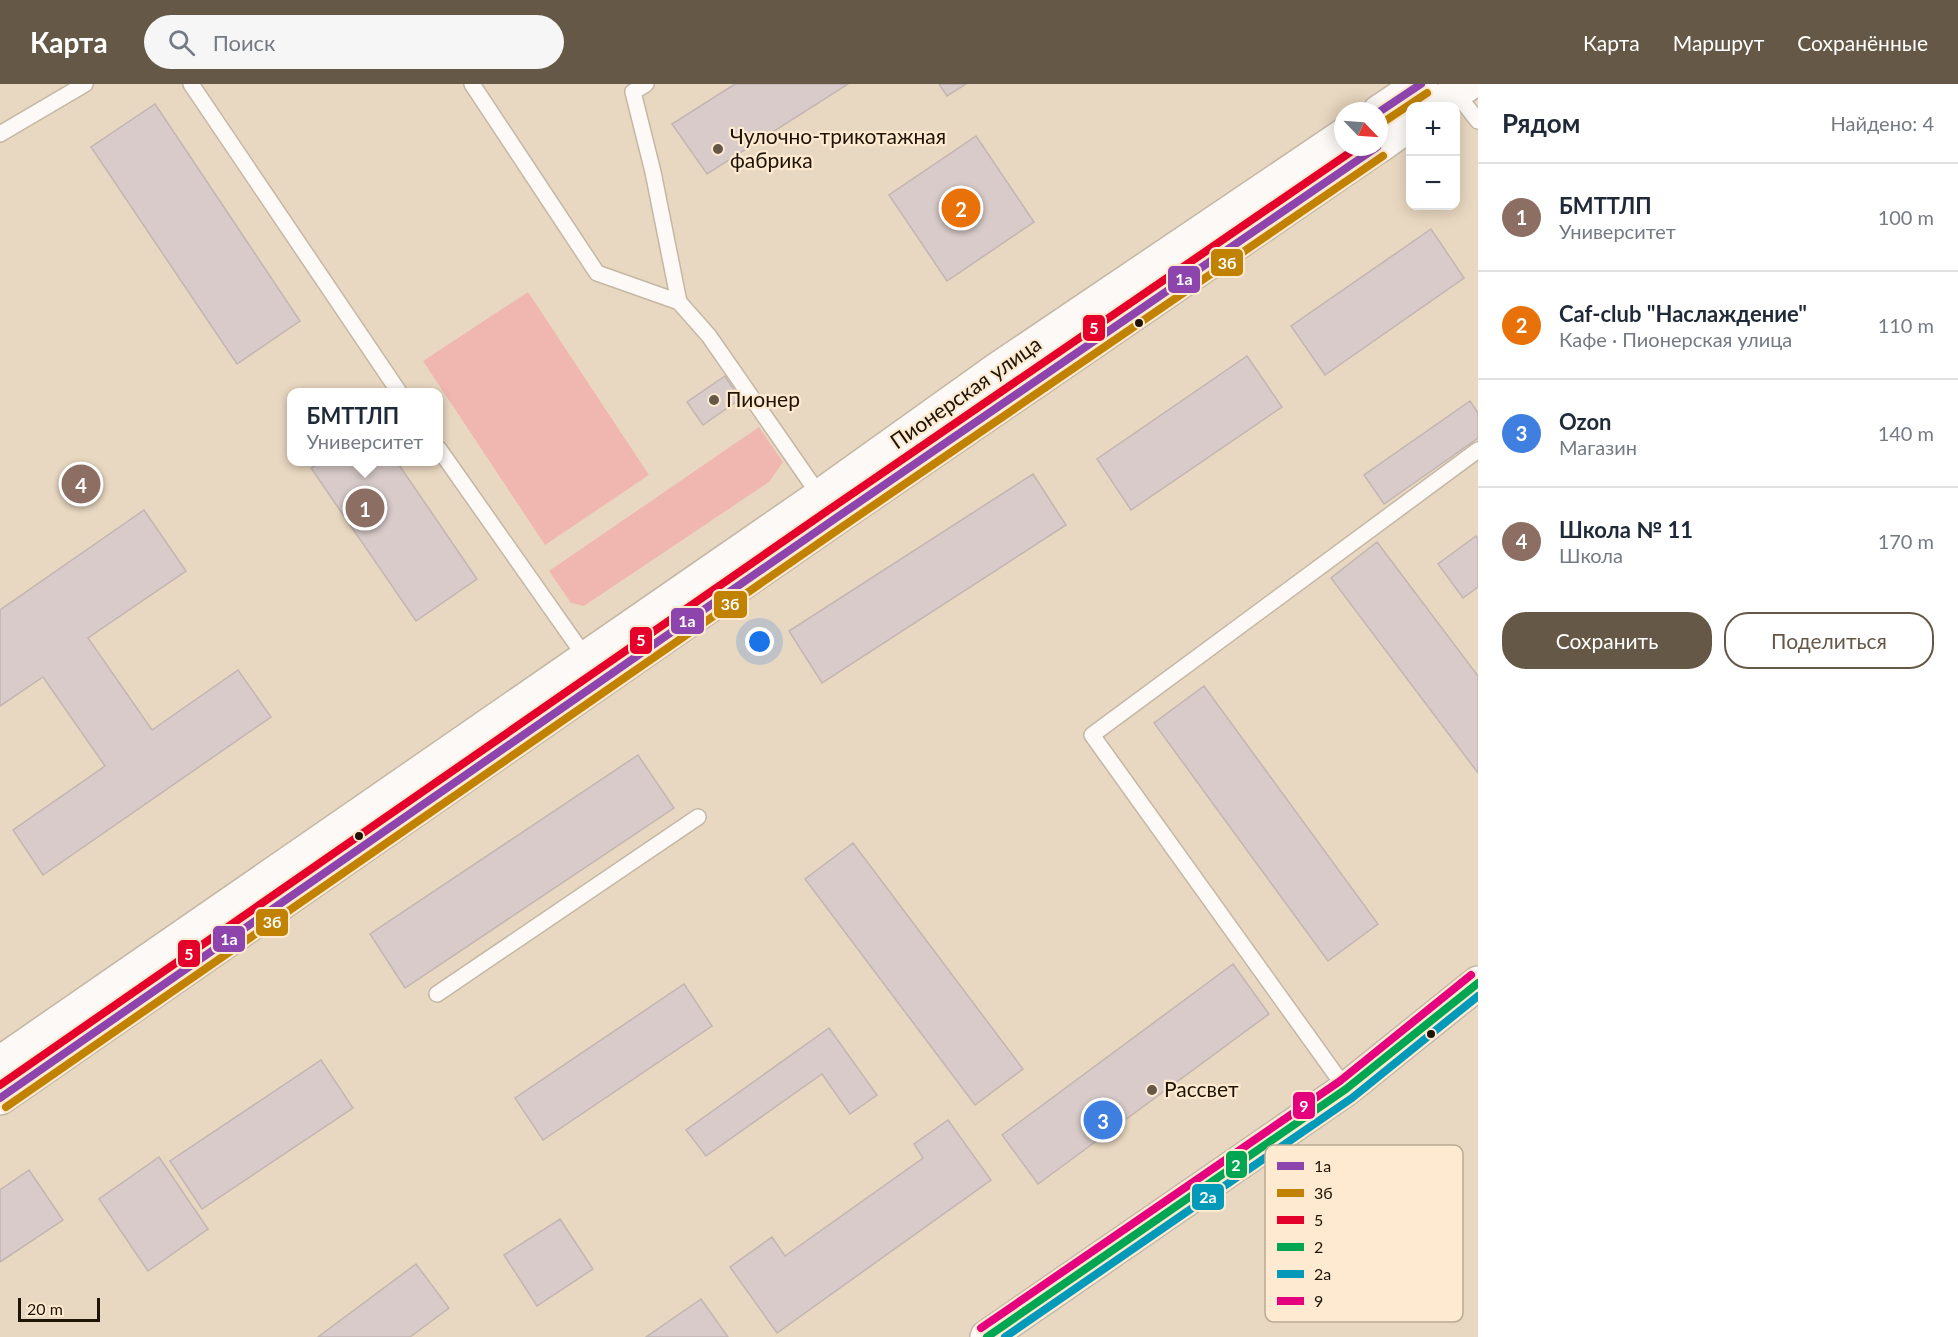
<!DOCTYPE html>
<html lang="ru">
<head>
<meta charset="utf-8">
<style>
  body { margin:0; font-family:Lato,sans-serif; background:#f6f6f7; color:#1f2937 }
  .controls { position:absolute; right:18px; top:18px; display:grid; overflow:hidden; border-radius:12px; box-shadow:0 3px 15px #0003 }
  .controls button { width:54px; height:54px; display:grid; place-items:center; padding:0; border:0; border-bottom:2px solid #e0e1e3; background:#fff; color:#1f2937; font:30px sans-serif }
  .compass { position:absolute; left:1334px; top:18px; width:54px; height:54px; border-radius:50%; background:#fff; box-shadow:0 3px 15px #0003; rotate:115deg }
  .scale { position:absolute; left:18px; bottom:15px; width:82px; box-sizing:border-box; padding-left:6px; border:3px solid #1e1305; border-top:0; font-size:16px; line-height:21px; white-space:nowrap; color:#1e1305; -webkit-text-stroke:4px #fdead1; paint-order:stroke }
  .you { position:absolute; left:760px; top:558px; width:21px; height:21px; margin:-15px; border:4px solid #fff; border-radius:50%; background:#1a73e8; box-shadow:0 0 0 9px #1a73e833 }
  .badge { display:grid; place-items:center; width:39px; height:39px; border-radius:50%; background:#655847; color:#fff; font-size:20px; font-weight:700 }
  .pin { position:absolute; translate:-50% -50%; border:3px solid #fff; box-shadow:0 2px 6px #0006 }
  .popup { position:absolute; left:287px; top:304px; width:156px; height:78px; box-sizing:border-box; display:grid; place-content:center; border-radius:12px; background:#fff; filter:drop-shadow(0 2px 4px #0005); font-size:20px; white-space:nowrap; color:#747a83 }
  .popup b { font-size:22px; color:#1f2937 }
  .popup::after { content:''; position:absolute; left:50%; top:100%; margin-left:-12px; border:12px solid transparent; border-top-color:#fff }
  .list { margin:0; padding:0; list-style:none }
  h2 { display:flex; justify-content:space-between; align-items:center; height:78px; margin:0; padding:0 24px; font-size:26px }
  h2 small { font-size:20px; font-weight:400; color:#747a83 }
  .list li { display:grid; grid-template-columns:39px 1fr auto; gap:18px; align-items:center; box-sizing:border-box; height:108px; padding:0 24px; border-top:2px solid #e0e1e3 }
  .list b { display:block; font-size:22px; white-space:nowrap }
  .list p { margin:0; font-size:20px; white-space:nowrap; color:#747a83 }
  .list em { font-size:20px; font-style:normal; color:#747a83 }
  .actions { display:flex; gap:12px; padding:18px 24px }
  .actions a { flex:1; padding:14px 0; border:2px solid #655847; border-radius:24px; text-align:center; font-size:21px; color:#655847 }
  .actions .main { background:#655847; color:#fff }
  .icon { flex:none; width:33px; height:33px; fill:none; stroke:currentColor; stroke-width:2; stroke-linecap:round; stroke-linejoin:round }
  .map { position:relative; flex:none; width:1478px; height:1253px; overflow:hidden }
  header { display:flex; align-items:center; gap:36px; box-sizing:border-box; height:84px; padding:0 30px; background:#655847; color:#fff }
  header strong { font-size:28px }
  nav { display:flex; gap:33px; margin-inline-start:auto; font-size:21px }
  .search { width:420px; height:54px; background:#f6f6f7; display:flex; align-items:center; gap:15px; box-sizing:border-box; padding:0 21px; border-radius:33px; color:#747a83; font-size:22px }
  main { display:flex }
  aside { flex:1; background:#fff }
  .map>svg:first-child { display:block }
  .green { fill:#f0b7b0 }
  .building { fill:#d8cbc9; stroke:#c2b5b2; stroke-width:1.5 }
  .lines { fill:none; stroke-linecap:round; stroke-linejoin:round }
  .service-casing { stroke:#c4b7a5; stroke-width:18 }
  .secondary-casing { stroke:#c4b7a5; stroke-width:36 }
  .primary-casing { stroke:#c4b7a5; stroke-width:36 }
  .service { stroke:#fcf9f6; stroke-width:15 }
  .secondary { stroke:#fcf9f6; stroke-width:33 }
  .primary { stroke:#fcf9f6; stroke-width:33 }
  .bus-1-casing { stroke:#fdead1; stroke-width:12 }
  .bus-2-casing { stroke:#fdead1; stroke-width:12 }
  .bus-3-casing { stroke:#fdead1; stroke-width:12 }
  .bus-4-casing { stroke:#fdead1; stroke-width:12 }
  .bus-5-casing { stroke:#fdead1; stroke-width:12 }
  .bus-6-casing { stroke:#fdead1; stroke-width:12 }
  .bus-1 { stroke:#8e44ad; stroke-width:8 }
  .bus-2 { stroke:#c18101; stroke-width:8 }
  .bus-3 { stroke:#e4002b; stroke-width:8 }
  .bus-4 { stroke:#00a651; stroke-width:8 }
  .bus-5 { stroke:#039aba; stroke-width:8 }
  .bus-6 { stroke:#e5007d; stroke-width:8 }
  .poi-dot { fill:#655847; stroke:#fdead1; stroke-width:2 }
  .bus-dot { fill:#1e1305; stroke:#fdead1; stroke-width:2 }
  .labels { text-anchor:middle; stroke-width:4.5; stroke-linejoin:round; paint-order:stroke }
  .poi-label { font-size:21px; fill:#1e1305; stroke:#fdead1; text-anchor:start }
  .street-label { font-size:21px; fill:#1e1305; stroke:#fdead1 }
  .key { fill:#fdead1; stroke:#baaa94; stroke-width:1.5 }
  .key-label { font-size:16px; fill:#1e1305 }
  .line-badge { stroke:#fdead1; stroke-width:2 }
  .badge-label { font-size:16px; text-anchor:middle; font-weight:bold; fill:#fff }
</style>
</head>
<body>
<header>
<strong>Карта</strong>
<div class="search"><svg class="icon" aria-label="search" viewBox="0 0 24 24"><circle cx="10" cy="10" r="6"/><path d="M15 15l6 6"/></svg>Поиск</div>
<nav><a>Карта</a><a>Маршрут</a><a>Сохранённые</a></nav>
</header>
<main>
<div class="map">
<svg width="1478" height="1253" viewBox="0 0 1478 1253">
  <rect width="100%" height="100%" fill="#e9d8c1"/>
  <!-- green -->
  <path class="green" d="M528,208L649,391L545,461L423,277Z
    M759,343L783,378L769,398L584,522L571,519L549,487Z"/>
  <!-- building -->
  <path class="building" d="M735,0H848L707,90L672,40Z
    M939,0H966L947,12Z
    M155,20L300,237L237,280L91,63Z
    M976,52L1034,138L947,197L889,111Z
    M1431,145L1464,194L1325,291L1291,242Z
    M1247,272L1282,323L1131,426L1097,375Z
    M725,292L740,315L703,341L687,318Z
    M1470,317L1478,329V354L1384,420L1364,391Z
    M321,378H397L477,495L416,537L311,384Z
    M1033,390L1066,441L822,599L789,547Z
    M144,426L186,487L88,554L152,646L238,586L271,633L43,791L13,746L105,682L43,593L0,622V526Z
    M1476,452L1478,455V503L1463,514L1438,480Z
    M1377,458L1478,592V689L1331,494Z
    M1204,602L1378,840L1328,877L1154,639Z
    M638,671L674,724L405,904L370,850Z
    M853,759L1023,985L975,1021L805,795Z
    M1233,880L1269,930L1038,1100L1002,1051Z
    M684,900L712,942L543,1056L515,1014Z
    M829,944L877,1011L850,1030L822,990L706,1072L686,1046Z
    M321,976L353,1024L202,1125L170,1077Z
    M948,1036L991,1096L777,1249L730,1183L772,1153L785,1172L923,1074L914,1060Z
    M159,1073L208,1145L148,1187L99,1115Z
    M29,1086L63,1136L0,1178V1106Z
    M560,1135L593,1185L537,1222L504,1171Z
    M416,1180L449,1224L410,1253H318Z
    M701,1215L728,1253H646Z"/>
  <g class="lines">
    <!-- service casing -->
    <g class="service-casing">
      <path id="service" d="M191,0L399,308
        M472,0L597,189L679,218L709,252L820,412
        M646,0L633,8L653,88L679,218
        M1456,9L1478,37
        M0,50L85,0
        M439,365L586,574
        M437,910L698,733
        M1346,1005L1092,651L1478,366"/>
    </g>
    <!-- secondary casing -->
    <g class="secondary-casing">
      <path id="secondary" d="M1436,22L1468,0
        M1379,28L1421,0
        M1379,62L1410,40
        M0,979L820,412L998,285L1343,52
        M0,1014L836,434L1377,63"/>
    </g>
    <!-- primary casing -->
    <g class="primary-casing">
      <path id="primary" d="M987,1253L1346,1005L1478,899"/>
    </g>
    <!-- service -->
    <use href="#service" class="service"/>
    <!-- secondary -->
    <use href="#secondary" class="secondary"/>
    <!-- primary -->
    <use href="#primary" class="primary"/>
    <!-- bus-1 casing -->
    <g class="bus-1-casing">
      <path id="bus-1" d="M1379,28L1421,0
        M0,1014L836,434L1377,63"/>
    </g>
    <!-- bus-2 casing -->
    <g class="bus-2-casing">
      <path id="bus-2" d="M1385,37L1427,9
        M6,1023L842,443L1383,72"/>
    </g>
    <!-- bus-3 casing -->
    <g class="bus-3-casing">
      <path id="bus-3" d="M0,1001L830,425L1358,63"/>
    </g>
    <!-- bus-4 casing -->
    <g class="bus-4-casing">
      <path id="bus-4" d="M987,1253L1346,1005L1478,899"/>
    </g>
    <!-- bus-5 casing -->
    <g class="bus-5-casing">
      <path id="bus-5" d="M1005,1253L1352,1014L1478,912"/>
    </g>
    <!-- bus-6 casing -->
    <g class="bus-6-casing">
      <path id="bus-6" d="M981,1244L1340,997L1471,891"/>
    </g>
    <!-- bus-1 -->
    <use href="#bus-1" class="bus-1"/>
    <!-- bus-2 -->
    <use href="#bus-2" class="bus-2"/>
    <!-- bus-3 -->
    <use href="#bus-3" class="bus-3"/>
    <!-- bus-4 -->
    <use href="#bus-4" class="bus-4"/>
    <!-- bus-5 -->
    <use href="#bus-5" class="bus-5"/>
    <!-- bus-6 -->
    <use href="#bus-6" class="bus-6"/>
  </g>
  <!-- markers -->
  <g class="poi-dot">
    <circle cx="718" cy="65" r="6"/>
    <circle cx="714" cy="316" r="6"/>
    <circle cx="1152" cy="1006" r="6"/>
  </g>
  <g class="bus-dot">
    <circle cx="1139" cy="239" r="5"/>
    <circle cx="359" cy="752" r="5"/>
    <circle cx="1431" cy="950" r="5"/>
  </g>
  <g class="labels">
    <!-- poi labels -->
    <g class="poi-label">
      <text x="730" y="60">Чулочно-трикотажная<tspan x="730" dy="24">фабрика</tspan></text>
      <text x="726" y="323">Пионер</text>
      <text x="1164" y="1013">Рассвет</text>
    </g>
    <!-- street labels -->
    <g class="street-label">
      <text transform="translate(966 309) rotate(-35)" y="7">Пионерская улица</text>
    </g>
  </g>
  <!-- legend -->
  <rect x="1265" y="1061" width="198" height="177" rx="9" class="key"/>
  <rect x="1277" y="1078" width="27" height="8" fill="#8e44ad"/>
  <rect x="1277" y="1105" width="27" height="8" fill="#c18101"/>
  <rect x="1277" y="1132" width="27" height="8" fill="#e4002b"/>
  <rect x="1277" y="1159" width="27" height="8" fill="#00a651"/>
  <rect x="1277" y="1186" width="27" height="8" fill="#039aba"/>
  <rect x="1277" y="1213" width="27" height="8" fill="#e5007d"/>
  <g class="key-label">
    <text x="1314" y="1088">1а</text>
    <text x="1314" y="1115">3б</text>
    <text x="1314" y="1142">5</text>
    <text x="1314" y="1169">2</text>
    <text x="1314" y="1196">2а</text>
    <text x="1314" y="1223">9</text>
  </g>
  <g class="line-badge">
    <rect x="1210" y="164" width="34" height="29" rx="6" fill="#c18101"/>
    <rect x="1167" y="181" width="34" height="29" rx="6" fill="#8e44ad"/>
    <rect x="1082" y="230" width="24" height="28" rx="6" fill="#e4002b"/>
    <rect x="713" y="506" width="35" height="29" rx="6" fill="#c18101"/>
    <rect x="670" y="523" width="35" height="28" rx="6" fill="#8e44ad"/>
    <rect x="629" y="542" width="24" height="29" rx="6" fill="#e4002b"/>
    <rect x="255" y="824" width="34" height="29" rx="6" fill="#c18101"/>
    <rect x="212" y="841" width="34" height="28" rx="6" fill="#8e44ad"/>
    <rect x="177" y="855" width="24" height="29" rx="6" fill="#e4002b"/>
    <rect x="1292" y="1007" width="24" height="29" rx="6" fill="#e5007d"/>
    <rect x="1225" y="1066" width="23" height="29" rx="6" fill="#00a651"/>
    <rect x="1191" y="1099" width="34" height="28" rx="6" fill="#039aba"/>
  </g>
  <g class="badge-label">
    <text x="1227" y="185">3б</text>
    <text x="1184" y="201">1а</text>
    <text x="1094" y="250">5</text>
    <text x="730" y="526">3б</text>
    <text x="687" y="543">1а</text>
    <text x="641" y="562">5</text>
    <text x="272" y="844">3б</text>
    <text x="229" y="861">1а</text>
    <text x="189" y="876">5</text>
    <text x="1304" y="1028">9</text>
    <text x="1236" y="1087">2</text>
    <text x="1208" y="1119">2а</text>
  </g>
</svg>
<div class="controls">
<button>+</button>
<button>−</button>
</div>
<svg class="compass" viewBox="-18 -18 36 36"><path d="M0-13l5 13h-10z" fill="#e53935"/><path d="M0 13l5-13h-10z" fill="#747a83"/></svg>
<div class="scale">20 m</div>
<div class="you"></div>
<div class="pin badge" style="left:365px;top:424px;background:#8d6e63">1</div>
<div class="popup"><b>БМТТЛП</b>Университет</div>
<div class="pin badge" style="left:961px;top:124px;background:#e8710a">2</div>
<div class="pin badge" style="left:1103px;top:1036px;background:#3f7fe0">3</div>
<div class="pin badge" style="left:81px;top:400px;background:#8d6e63">4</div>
</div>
<aside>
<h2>Рядом<small>Найдено: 4</small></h2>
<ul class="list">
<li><span class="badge" style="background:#8d6e63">1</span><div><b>БМТТЛП</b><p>Университет</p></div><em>100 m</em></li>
<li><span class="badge" style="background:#e8710a">2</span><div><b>Caf-club &quot;Наслаждение&quot;</b><p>Кафе · Пионерская улица</p></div><em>110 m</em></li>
<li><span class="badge" style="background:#3f7fe0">3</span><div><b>Ozon</b><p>Магазин</p></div><em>140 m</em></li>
<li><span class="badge" style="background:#8d6e63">4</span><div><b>Школа № 11</b><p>Школа</p></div><em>170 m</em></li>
</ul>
<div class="actions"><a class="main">Сохранить</a><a>Поделиться</a></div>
</aside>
</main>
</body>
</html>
